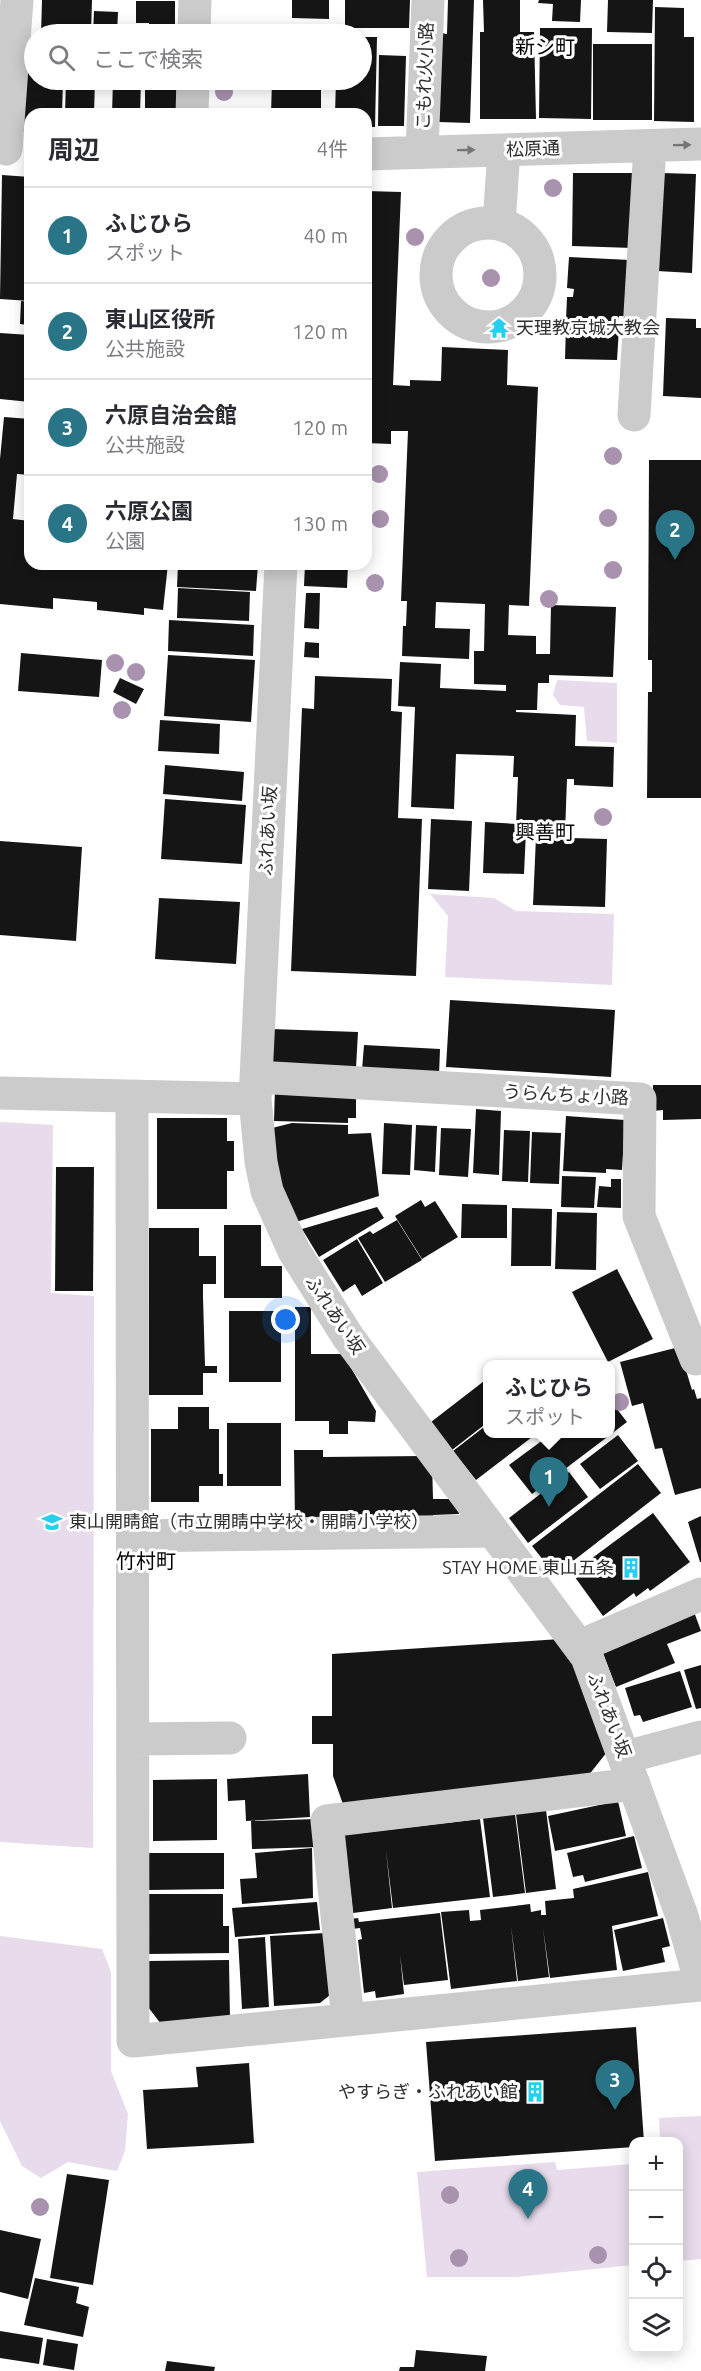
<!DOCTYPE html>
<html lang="ja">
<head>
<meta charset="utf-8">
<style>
  body { margin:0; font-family:Ubuntu,"Noto Sans JP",sans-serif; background:#f2f2f3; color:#2b2b33 }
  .controls { position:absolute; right:18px; bottom:18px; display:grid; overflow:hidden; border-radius:12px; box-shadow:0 3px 15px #0003 }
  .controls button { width:54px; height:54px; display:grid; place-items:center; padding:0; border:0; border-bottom:2px solid #e1e1e2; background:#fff; color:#2b2b33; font:30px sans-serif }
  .you { position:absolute; left:286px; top:1320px; width:21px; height:21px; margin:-15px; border:4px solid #fff; border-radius:50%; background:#1a73e8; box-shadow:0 0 0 9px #1a73e833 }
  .badge { display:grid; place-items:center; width:39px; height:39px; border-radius:50%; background:#297487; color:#fff; font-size:20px; font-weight:700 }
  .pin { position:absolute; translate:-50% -50px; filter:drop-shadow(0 2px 3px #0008) }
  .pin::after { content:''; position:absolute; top:32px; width:21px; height:18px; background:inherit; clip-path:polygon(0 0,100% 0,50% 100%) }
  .popup { position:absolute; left:483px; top:1360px; width:132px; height:78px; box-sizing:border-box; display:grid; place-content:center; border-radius:12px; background:#fff; filter:drop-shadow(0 2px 4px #0005); font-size:20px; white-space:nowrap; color:#7c7c81 }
  .popup b { font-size:22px; color:#2b2b33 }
  .popup::after { content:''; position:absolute; left:50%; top:100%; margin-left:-12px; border:12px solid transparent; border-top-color:#fff }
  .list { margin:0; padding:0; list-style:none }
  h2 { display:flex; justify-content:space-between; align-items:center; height:78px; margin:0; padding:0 24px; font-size:26px }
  h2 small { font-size:20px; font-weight:400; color:#7c7c81 }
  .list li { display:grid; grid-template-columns:39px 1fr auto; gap:18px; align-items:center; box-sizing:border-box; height:96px; padding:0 24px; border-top:2px solid #e1e1e2 }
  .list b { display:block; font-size:22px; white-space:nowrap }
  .list p { margin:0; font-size:20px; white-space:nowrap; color:#7c7c81 }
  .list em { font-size:20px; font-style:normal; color:#7c7c81 }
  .icon { flex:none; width:33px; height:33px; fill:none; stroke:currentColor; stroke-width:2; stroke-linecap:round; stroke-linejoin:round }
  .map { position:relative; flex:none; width:701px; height:2371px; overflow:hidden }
  .search { position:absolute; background:#fff; box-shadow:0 3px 15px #0003; left:24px; top:24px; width:348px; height:66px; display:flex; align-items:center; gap:15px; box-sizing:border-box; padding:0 21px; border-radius:33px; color:#7c7c81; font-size:22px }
  .panel { position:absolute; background:#fff; box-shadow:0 3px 15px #0003; left:24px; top:108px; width:348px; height:462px; border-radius:18px }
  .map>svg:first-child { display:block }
  .green { fill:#e7dbec }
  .building { fill:#151515 }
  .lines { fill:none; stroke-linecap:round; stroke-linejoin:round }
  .minor { stroke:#cbcbcb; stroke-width:33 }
  .tree { fill:#a892ae }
  .oneway { fill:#757575 }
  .labels { text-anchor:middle; stroke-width:6; stroke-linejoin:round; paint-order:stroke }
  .street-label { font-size:18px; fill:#2e2e2e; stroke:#fff }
  .poi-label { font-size:18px; fill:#2e2e2e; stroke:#fff; text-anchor:start }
  .neighbourhood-label { font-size:20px; fill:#000; stroke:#fff }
</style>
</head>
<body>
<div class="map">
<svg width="701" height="2371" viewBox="0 0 701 2371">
  <rect width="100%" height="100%" fill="#fff"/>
  <!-- green -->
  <path class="green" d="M557,680L617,683V743L587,741L584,707L560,705L553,695Z
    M430,894L494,898L516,911L614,914L612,985L445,977L448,916Z
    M0,1122L53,1125L51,1293L94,1296L93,1848L0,1842Z
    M0,1936L102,1949L111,1972V2071L128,2114L125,2151L117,2171L68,2162L41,2178L22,2166L0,2121Z
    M701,2116V2259L679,2261L678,2142L660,2141L659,2118Z
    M555,2162L557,2170L633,2164V2265L516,2277H427L417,2172Z"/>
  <!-- building -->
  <path class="building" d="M42,0H92L91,34H41Z
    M292,0H329V19L292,18Z
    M345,0H410L409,28H345Z
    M448,0H474L470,123L438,122L441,33L447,34Z
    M483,0H520V32H534L536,119H480V32H484Z
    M539,0H581L580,22L552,21L553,4L538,3Z
    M608,0H653L652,33L607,32Z
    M136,1H175V34H149V23H136Z
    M655,7L684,8V37H694V122L654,121Z
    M94,11L118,12L117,34H93Z
    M540,28H592L591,119L539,118Z
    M362,37H377L375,127H366V114H335L336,80H362Z
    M593,44H652V120H593Z
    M23,53H34V80H63L62,114H30V131H20Z
    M379,55L406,56L404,126H378Z
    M66,80H95L94,114H65Z
    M113,80H141L140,114H112Z
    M145,80H177L176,114H145Z
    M232,80H261V85L232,84Z
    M272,80H321V114H271Z
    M573,173H634L633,248L572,246Z
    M661,173L696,174L692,273L657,271Z
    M2,175L30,177V301L0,299Z
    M366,191L401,192L393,385L410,386V380L441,381L442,347L508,350L507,385L538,387L529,606L509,605L508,635L536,636V654H550L551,605L616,607L613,677L549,675V683H538L537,710H516V712L576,715L575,746L614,747L613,787L574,785V779H567L565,833L526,831L524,874L483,873L485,822L516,824L518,777H513L514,756L456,754L454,809L411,807L415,707L398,706L400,662L441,664L440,688L506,691V685L474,684V651H484L485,604L436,602L435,628L470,629L469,659L402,656L403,626H406L407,601H401L408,431H391V444L366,443Z
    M569,257L630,260L628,316H619L618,323L566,320L567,297H573L574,289L567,288Z
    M21,301L30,302V325L20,324Z
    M666,318L696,319V328H701V398L663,396Z
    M566,326L619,328L617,360L565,359Z
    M0,333L30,335V402L0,399Z
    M4,417L30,419V475L17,474L13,519L30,521V564H168L163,610L144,608V615L97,610V602L53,598V609L0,604V459Z
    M649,460H701V798H647L648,692H652V660H648Z
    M178,564H258L256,591L177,587Z
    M305,564H348L347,588L304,586Z
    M178,588L250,592L249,621L177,618Z
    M306,593H320L319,629L304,628Z
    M169,620L254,625L253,656L168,651Z
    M305,642L319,643V658L304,657Z
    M21,653L102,660L99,697L18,691Z
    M168,655L255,660L251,722L164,716Z
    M315,676L392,679L391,711L402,712L398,818L422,819L416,976L291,971L302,708L314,709Z
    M120,678L144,689L136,704L113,692Z
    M160,720L220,724L219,754L158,751Z
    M165,765L244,772L242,801L163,794Z
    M165,799L246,805L242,864L161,859Z
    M431,819L472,821L469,891L428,889Z
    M536,837L607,839L605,907L533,905Z
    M0,841L82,847L76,941L0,935Z
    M159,898L240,902L236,964L155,959Z
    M450,1000L615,1010L611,1077L446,1067Z
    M271,1029L358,1032L356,1068L269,1065Z
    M364,1045L440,1049L439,1075L362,1070Z
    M653,1085H701V1119L663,1120V1110L653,1111Z
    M275,1087L356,1098V1118H348V1123L274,1121Z
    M476,1109L501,1111L499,1175L473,1173Z
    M566,1116L625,1120L622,1170L606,1169V1173L563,1171Z
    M157,1118H227V1141H234V1171H227V1209H157Z
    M292,1123L348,1125V1134L371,1133L379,1196L296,1222L289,1213L268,1129Z
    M384,1123L412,1125L410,1175L382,1174Z
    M416,1125L437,1126L435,1172L414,1170Z
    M441,1128L471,1129L468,1177L439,1175Z
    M504,1130L530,1131L528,1182L502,1181Z
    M532,1132L561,1133L559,1184L530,1183Z
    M56,1167H94L93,1291H55Z
    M562,1176L596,1177L594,1208L561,1207Z
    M611,1179H621V1208L597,1207L599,1186L611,1187Z
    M421,1200L425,1207L435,1201L458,1237L422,1259L395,1216Z
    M462,1204L507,1205V1238H461Z
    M377,1207L384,1218L319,1257L302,1229Z
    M512,1208L552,1209L551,1266H511Z
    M557,1212L597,1213L596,1270L555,1269Z
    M397,1220L422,1260L385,1282L358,1238L370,1231L373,1234Z
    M224,1225H261V1266H282V1298H224Z
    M149,1228H199V1256H216V1284H203V1297L205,1366H217V1373H203V1395H149Z
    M357,1239L383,1283L362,1296L355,1284L343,1292L323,1260Z
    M617,1269L653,1339L608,1362L572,1292Z
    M295,1307H311V1354H343L376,1411L375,1422L348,1421V1434H329V1421H295Z
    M229,1311H281V1382H229Z
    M679,1347L692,1390L694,1389L697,1399L701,1398V1488L675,1495L662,1448L655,1449L643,1403L632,1406L620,1362Z
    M488,1378V1422L452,1450L431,1422Z
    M610,1400L627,1422L532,1494L509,1465L551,1434H610Z
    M178,1407H209V1429H219V1474H223V1486H199V1502H151V1429H178Z
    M227,1423H281V1486H227Z
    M488,1424V1434H536L476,1480L453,1451Z
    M618,1435L638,1461L600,1489L580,1464Z
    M294,1450H323V1457L424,1456L432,1461L433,1499H459V1514L433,1515V1520L295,1521Z
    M638,1464L661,1493L555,1575L532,1546Z
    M569,1472L588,1497L528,1543L509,1518Z
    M653,1513L690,1562L650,1591L648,1588L636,1597L634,1593L603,1616L572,1573Z
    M701,1516V1562H700L688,1522Z
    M693,1609L701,1631L667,1644L675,1663L616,1687L600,1646Z
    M560,1639L572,1657L607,1752L588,1776L344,1807L333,1776V1744H312V1716H332V1654Z
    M701,1665V1708L696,1709L684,1670Z
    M680,1671L692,1707L643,1722L640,1715L634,1716L625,1688Z
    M308,1774L310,1817L246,1821L245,1800L228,1801L227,1779Z
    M217,1779V1840L153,1841V1780Z
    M618,1801L626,1836L555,1851L548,1816Z
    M546,1810L556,1889L526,1893L516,1814Z
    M515,1814L525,1893L493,1897L483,1818Z
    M317,1819L319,1847L252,1849L251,1821Z
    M480,1819L490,1897L393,1908L386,1851L392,1908L353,1913L344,1835Z
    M634,1836L642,1868L585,1882L583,1875L573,1877L567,1853Z
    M312,1848L313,1898L242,1904L240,1879L257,1878L255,1853Z
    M149,1853H224V1889L149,1890Z
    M648,1872L658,1916L612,1926L617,1970L550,1978L543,1928L549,1977L518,1981L511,1926L517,1981L451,1989L441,1912L469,1910L470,1921L481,1920L480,1910L530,1904L531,1912L541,1910V1915H546L545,1901L574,1898L573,1889Z
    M148,1894H223V1926H229V1953L148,1954Z
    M317,1902L320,1930L235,1937L232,1908Z
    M440,1913L448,1980L404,1985L400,1955L404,1994L376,1998L375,1991L364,1993L358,1940L362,1939L360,1928L352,1929L350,1919L358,1918L359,1922Z
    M663,1918L670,1946L662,1948L665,1962L623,1971L614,1930Z
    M326,1933L330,1995L320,2003L274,2006L270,1936Z
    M265,1937L269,2007L242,2009L238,1939Z
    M229,1960L230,2020L161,2024L148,2007L147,1961Z
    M636,2027L644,2142H634V2147L435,2161L426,2042Z
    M249,2063L254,2143L147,2149L143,2090L198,2087L196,2067Z
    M67,2174L109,2180L93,2285L50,2278Z
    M0,2230L41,2239L28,2299L0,2292Z
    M35,2278L79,2287L76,2303L89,2307L83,2337L24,2325Z
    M0,2331L43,2338L39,2364L0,2358Z
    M47,2339L78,2344L74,2370L43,2365Z
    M416,2350L487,2356L485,2371H399L400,2367H414Z
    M167,2361L215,2367L214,2371H165Z"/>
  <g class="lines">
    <!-- minor -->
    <path class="minor" d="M194,34L195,0
      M192,114L193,80
      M6,149L17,0
      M422,151L428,0
      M366,154L701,144
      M436 275a52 52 0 1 1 104 0a52 52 0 1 1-104 0Z
      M499,224L504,150
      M634,415L650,146
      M281,564L255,1099L261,1162L267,1191L294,1251L348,1337L587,1657L682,1916L701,1984
      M256,1077L640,1099L639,1216L696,1359
      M0,1093L255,1099
      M132,1098L133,2041L701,1985
      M134,1536L493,1531
      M580,1646L701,1594
      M134,1739L230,1738
      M626,1757L701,1737
      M348,2020L327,1821L634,1784"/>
  </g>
  <!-- trees -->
  <g class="tree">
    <circle cx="224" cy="92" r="9"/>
    <circle cx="553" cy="188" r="9"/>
    <circle cx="415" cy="237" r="9"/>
    <circle cx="491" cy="278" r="9"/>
    <circle cx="613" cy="456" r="9"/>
    <circle cx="379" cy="474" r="9"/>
    <circle cx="608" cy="518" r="9"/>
    <circle cx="380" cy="519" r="9"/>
    <circle cx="613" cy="570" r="9"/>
    <circle cx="375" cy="583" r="9"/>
    <circle cx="549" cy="599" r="9"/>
    <circle cx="115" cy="663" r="9"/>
    <circle cx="136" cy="672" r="9"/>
    <circle cx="122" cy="710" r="9"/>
    <circle cx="603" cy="817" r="9"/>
    <circle cx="620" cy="1402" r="9"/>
    <circle cx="450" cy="2195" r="9"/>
    <circle cx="40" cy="2207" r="9"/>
    <circle cx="598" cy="2255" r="9"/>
    <circle cx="459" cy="2258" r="9"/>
  </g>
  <!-- one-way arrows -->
  <defs><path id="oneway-solid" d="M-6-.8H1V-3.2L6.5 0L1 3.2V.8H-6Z" transform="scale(1.5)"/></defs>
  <g class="oneway">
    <use href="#oneway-solid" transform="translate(682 145) rotate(-1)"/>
    <use href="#oneway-solid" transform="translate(466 150) rotate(-1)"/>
  </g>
  <!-- icons -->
  <defs>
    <g id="temple-bare" transform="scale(1.62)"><path d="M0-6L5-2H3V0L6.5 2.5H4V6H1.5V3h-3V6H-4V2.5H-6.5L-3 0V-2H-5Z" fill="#27ceee" stroke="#fff" stroke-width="2.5" paint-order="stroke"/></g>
    <g id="school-bare" transform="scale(1.62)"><path d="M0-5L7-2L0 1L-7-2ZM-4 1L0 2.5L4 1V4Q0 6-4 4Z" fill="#27ceee" stroke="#fff" stroke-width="2.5" paint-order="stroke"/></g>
    <g id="building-bare" transform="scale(1.62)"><path d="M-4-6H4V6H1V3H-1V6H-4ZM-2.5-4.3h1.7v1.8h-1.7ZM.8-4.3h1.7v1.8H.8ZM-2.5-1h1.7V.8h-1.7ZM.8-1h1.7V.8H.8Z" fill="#27ceee" stroke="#fff" stroke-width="2.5" paint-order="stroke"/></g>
  </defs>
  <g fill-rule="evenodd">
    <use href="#temple-bare" x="499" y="328"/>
    <use href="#school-bare" x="52" y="1522"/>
    <use href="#building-bare" x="631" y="1568"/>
    <use href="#building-bare" x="535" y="2092"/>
  </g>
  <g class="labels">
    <!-- street labels -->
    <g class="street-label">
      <text transform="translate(425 76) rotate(-88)" y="6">こもれ火小路</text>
      <text transform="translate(533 149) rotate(-2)" y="6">松原通</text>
      <text transform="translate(268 831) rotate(-87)" y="6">ふれあい坂</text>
      <text transform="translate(566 1095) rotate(3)" y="6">うらんちょ小路</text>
      <text transform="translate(335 1315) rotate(56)" y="6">ふれあい坂</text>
      <text transform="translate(609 1715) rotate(69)" y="6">ふれあい坂</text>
    </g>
    <!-- poi labels -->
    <g class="poi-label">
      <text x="516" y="334">天理教京城大教会</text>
      <text x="69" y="1528">東山開睛館（市立開睛中学校・開睛小学校）</text>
      <text x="614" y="1574" text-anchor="end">STAY HOME 東山五条</text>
      <text x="518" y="2098" text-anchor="end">やすらぎ・ふれあい館</text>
    </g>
    <!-- neighbourhood labels -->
    <g class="neighbourhood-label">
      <text x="545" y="54">新シ町</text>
      <text x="545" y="839">興善町</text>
      <text x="146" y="1568">竹村町</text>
    </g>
  </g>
</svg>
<div class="controls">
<button>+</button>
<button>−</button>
<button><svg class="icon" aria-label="locate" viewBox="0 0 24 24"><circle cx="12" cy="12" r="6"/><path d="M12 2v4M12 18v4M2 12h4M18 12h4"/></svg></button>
<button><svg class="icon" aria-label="layers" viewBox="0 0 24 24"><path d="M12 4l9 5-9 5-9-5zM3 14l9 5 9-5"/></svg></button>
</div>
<div class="you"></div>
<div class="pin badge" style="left:549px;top:1507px">1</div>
<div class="popup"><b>ふじひら</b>スポット</div>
<div class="pin badge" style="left:675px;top:560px">2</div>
<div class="pin badge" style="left:615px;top:2110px">3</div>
<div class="pin badge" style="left:528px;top:2219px">4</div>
<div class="search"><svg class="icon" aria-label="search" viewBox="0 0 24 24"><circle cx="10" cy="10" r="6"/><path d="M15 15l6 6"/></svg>ここで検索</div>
<section class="panel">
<h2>周辺<small>4件</small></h2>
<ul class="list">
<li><span class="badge">1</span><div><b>ふじひら</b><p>スポット</p></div><em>40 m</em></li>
<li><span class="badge">2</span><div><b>東山区役所</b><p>公共施設</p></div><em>120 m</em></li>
<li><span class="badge">3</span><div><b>六原自治会館</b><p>公共施設</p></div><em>120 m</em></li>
<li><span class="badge">4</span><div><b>六原公園</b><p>公園</p></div><em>130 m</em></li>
</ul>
</section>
</div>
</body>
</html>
